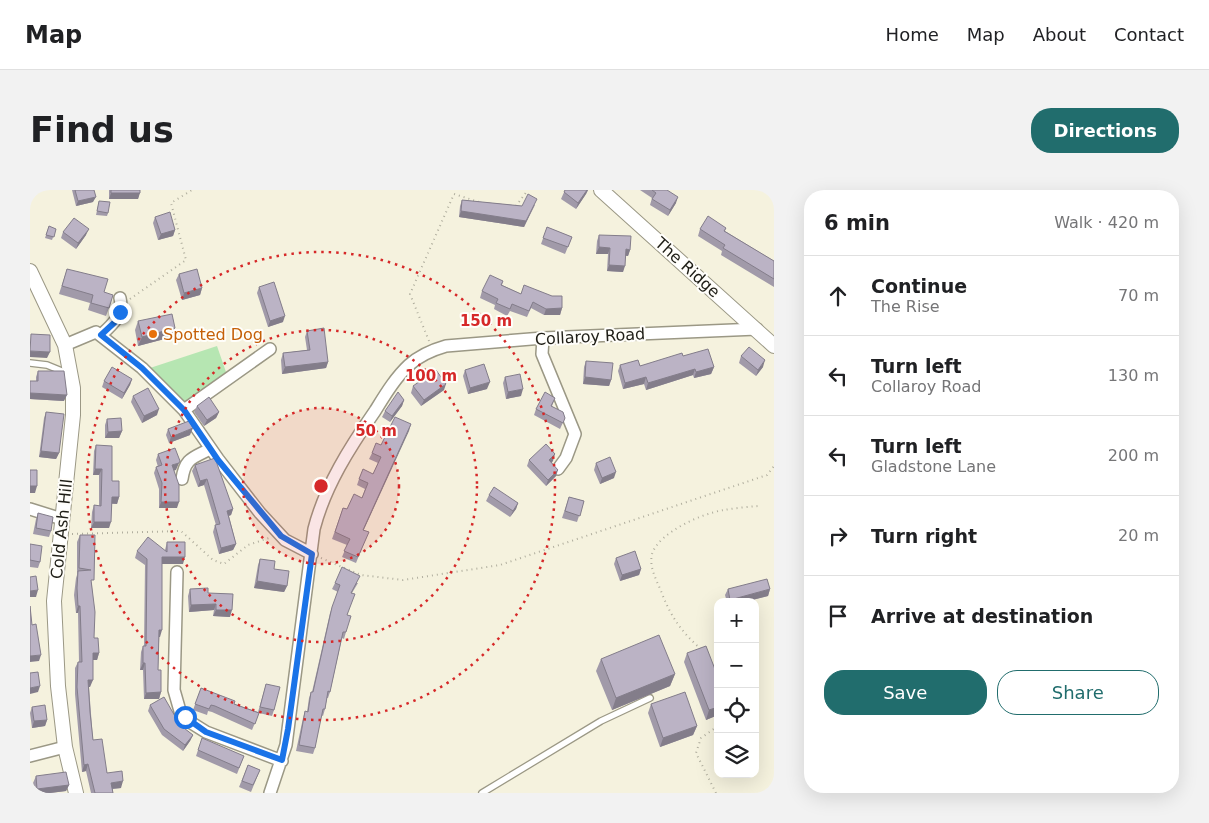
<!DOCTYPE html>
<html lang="en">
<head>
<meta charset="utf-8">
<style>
  body { margin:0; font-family:"DejaVu Sans",sans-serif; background:#f2f2f2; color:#202124 }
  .controls { position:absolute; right:15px; bottom:15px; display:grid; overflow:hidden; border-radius:10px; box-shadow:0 5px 20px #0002 }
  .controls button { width:45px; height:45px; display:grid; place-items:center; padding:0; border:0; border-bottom:1px solid #e0e0e0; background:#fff; color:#202124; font:25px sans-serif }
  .stop { position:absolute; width:15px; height:15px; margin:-11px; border:4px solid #1a73e8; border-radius:50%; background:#fff }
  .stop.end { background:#1a73e8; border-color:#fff; box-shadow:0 1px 5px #0008 }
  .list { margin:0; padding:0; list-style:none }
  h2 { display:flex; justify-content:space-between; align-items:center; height:65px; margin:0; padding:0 20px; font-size:21px }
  h2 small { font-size:16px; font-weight:400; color:#757577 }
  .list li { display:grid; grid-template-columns:32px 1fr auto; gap:15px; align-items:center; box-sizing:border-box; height:80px; padding:0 20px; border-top:1px solid #e0e0e0 }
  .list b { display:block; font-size:19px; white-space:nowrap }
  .list p { margin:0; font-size:16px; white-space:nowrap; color:#757577 }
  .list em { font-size:16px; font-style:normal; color:#757577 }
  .actions { display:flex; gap:10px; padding:15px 20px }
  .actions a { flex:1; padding:11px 0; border:1px solid #216d6d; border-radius:20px; text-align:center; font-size:18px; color:#216d6d }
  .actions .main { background:#216d6d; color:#fff }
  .icon { flex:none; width:28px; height:28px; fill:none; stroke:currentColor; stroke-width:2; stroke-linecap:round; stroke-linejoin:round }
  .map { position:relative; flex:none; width:744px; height:603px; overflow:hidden; border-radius:20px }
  header { display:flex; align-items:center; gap:30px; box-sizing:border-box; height:70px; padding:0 25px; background:#fff; border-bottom:1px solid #e0e0e0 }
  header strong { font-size:24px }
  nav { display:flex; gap:28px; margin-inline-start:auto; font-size:18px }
  .intro { display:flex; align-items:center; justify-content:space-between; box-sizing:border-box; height:120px; padding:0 30px }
  h1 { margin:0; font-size:35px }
  .button { padding:12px 22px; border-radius:20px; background:#216d6d; color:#fff; font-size:18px; font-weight:700 }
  main { display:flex; gap:30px; padding:0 30px }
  aside { flex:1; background:#fff; border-radius:20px; box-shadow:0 5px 20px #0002 }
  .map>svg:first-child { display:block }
  .green { fill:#b6e6b2 }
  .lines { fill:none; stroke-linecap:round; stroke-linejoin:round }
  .service-casing { stroke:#9b9885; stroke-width:8 }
  .minor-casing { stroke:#9b9885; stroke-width:14 }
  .tertiary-casing { stroke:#9b9885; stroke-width:16 }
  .path { stroke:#b0ae9e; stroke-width:2; stroke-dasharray:1 4; stroke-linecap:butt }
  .service { stroke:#fff; stroke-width:5.5 }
  .minor { stroke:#fff; stroke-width:11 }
  .tertiary { stroke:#fff; stroke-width:14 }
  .wall { fill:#a19aa9 }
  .shaded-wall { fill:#837d8a }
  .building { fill:#bbb3c5; stroke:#837d8a }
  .route { stroke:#1a73e8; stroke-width:6 }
  .ring { fill:none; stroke:#d62828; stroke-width:2.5; stroke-dasharray:2.5 5 }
  .food-dot { fill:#e8710a; stroke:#fffefa; stroke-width:2 }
  .labels { text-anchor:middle; stroke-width:4; stroke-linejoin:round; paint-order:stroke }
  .street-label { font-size:16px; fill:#1e1d16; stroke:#fffefa }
  .food-label { font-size:16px; fill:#c56008; stroke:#fffefa; text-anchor:start }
  .centre { fill:#d62828; stroke:#fffefa; stroke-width:2.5 }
  .ring-label { font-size:15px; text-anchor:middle; font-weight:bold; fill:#d62828; stroke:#fffefa; stroke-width:4; stroke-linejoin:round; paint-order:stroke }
</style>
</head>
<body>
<header>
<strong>Map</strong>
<nav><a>Home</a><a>Map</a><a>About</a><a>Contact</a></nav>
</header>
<div class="intro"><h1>Find us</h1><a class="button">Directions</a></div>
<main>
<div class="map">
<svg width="744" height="603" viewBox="0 0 744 603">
  <rect width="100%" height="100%" fill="#f5f2de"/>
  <!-- green -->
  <path class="green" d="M187,156L196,182L153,214L120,178Z"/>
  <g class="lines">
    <!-- service casing -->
    <g class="service-casing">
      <path id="service" d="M0,173L17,175L39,184
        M452,603L571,531L620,508"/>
    </g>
    <!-- minor casing -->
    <g class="minor-casing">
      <path id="minor" d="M71,145C82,135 94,125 90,108
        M513,148L512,164L545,244L536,268L528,279
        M35,155L66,142L112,178L154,220L188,269L230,323L255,350L282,364
        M154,220L240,159
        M152,289C155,268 163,268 180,259
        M0,319L32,329
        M147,382L144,500L150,521L160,532L176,542L252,571
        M0,566L35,557
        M240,603L256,555L284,339C295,296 320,257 345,221C355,205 365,188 379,175C390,165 402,160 416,156L513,148L727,139"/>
    </g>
    <!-- tertiary casing -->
    <g class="tertiary-casing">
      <path id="tertiary" d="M571,0L744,156
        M0,81L35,155L43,198V225L24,411L28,496L35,557L46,603"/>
    </g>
    <!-- path -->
    <path class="path" d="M486,16L498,0
      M100,109L156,70L141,13L162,0
      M399,151L380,104L424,4L449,12
      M42,344L151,341L183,370L194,374L218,355L239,348
      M291,368L331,385L373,390L470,375L737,285L744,276
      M671,459C651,442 640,425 631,401C626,389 619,377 622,364C629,342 673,323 694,320C705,318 717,317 728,316
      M685,479L688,486
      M686,603L666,563L671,548L688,536"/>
    <!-- service -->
    <use href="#service" class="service"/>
    <!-- minor -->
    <use href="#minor" class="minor"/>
    <!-- tertiary -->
    <use href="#tertiary" class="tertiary"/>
  </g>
  <!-- wall -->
  <path class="wall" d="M42,0H64L63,12L46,16Z
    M79,0H110L108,9H79Z
    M535,0H558L556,4L546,19L531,9Z
    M610,0H637L646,13L638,26L620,15L622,8Z
    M432,10L492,16L505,15L494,37L429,27L430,16Z
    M69,11L78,23L77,26L66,25Z
    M125,27L145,40L143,46L128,50L123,33Z
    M19,36L26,39L22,50L15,48Z
    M517,37L542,47L535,64L511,54Z
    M696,38L695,41L744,71V97L691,65L692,61L668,46L670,39Z
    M33,42L56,45L46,59L31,48Z
    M569,45L600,60L598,66H595L593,82L577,81L578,64H566L567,51Z
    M37,79L74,102L79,118L76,126L58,120L60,113L29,104Z
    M149,84L172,98L170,105L152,110L146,90Z
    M473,91L472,95L491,104L532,118L530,125H514L501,118L497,127L480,121L477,126L464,119L465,115L450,108L452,101Z
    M229,97L253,132L238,137L227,103Z
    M108,131L145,138L142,147L108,156L105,140Z
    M277,141L298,172L296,178L252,184L251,170L253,163L277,160L275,147Z
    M653,166L684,177L681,184L664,188L663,185L616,200L614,194L593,199L588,181L590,175L610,176Z
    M711,166L733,177L726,186L709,173Z
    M556,171L581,190L579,196L553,194L554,177Z
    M435,180L457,199L438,204L433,186Z
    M8,181L34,211L0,209V191H6V187Z
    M475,187L491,206L476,209L473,193Z
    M102,189L100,195L92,209L72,197L74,191Z
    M383,196L414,200L391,216L381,203Z
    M103,206L127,225L112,233L101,212Z
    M525,208L522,216L535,228L530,239L504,225L506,219Z
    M374,210L372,216L360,232L352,227L355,221Z
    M167,216L189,222L186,228L174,236L164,222Z
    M16,222L29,263L26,269L9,267L14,228Z
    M77,229L92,241L89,248H75V235Z
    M381,234L333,340L336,348L326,373L312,367L317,355L302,349L313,318L317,319L332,308L335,299L327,295L329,289L343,284L348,273L339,269L342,263L351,255Z
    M138,239L160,245L139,253L136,245Z
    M66,255L89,307L87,314H82L79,338H61L62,322L64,315L69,316V285H63L64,261Z
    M128,264L146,280H144L147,318H129V299L124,283L126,277H128L126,270Z
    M499,270L523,271L522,272L526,286L516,296L497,276Z
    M566,273L584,288L570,294L564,280Z
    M165,275L203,319L201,325L199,326L206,354L203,360L189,364L183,342L185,335H186L174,295L168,297L162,281Z
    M459,305L488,313L486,319L480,327L456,311Z
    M539,307L554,311L547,332L532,328Z
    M8,323L21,341L19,347L3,344L6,329Z
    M50,345L62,395L64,448L69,463L67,470H63L60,497H59L63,550L77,583L91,598L83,599V603H61L56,581L52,582L45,504V478L48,472H49L48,423H46L44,405L46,388L47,385V352Z
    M137,352L153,374H132L128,480L131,502L129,509H114L113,480H110L111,462L113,456H114L115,375L105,368L107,361L135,360Z
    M0,354L10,372L8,378L0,377Z
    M586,368L611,379L609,385L590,391L584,374Z
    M230,369L244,379L257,396L254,402L224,398L228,375Z
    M305,393H328L322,403L317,425L316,442L314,449L312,448L300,502L298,508H297L295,519L293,526L291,525L285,558L283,564L266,561L273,528L275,521L277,522L279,508L281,502H282L300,423L308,402L302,399Z
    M160,399L178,403L200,427L183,426L184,420L159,422L158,406Z
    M698,399H740L738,406L714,412H697L695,405Z
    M657,463L688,525L676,530L654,472Z
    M571,469L645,484L640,496L582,520L566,481Z
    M236,494L244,520L242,526L229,523L222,540L182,522L178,521L177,525L163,520L171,498L204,514L228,522Z
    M621,514L667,536L663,545L630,557L618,523Z
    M120,515L150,535L163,545L160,551L153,561L132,545L118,521Z
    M2,517L17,530L15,536L2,538L0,523Z
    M168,560L214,566L207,584L166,566Z
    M218,575L230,580L221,602L209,597Z
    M6,586L39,595L36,601L20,603H0L4,595L3,593Z"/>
  <!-- shaded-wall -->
  <path class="shaded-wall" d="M557,0H558L556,4L546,19L548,13Z
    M81,3H110L108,9H79Z
    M66,7L63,12L46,16L48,11Z
    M648,7L646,13L638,26L640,20Z
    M507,9L494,37L429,27L431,21L496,31Z
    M59,39L56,45L46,59L48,53Z
    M145,40L143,46L128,50L131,44Z
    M569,57L580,58L578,64H566Z
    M596,59L600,60L598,66L593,65Z
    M579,75L595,76L593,82L577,81Z
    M172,98L170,105L152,110L154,103Z
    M532,118L530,125H514L516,119Z
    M255,126L253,132L238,137L240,131Z
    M145,138L142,147L108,156L112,147Z
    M0,161L20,162L17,168L0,167Z
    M735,170L733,177L726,186L728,180Z
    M298,172L296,178L252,184L255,177Z
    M684,177L681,184L664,188L666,182Z
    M665,179L663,185L616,200L618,193Z
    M555,187L581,190L579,196L553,194Z
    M616,187L614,194L593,199L595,193Z
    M102,189L100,195L92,209L94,203Z
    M460,192L457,199L438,204L440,198Z
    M416,194L414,200L391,216L394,210Z
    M493,199L491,206L476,209L478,202Z
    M0,203L37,205L34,211L0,209Z
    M374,210L372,216L360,232L362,226Z
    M129,219L127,225L112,233L114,226Z
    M189,222L186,228L174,236L177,230Z
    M381,234L379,241L331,346L333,340Z
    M163,238L160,245L139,253L141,247Z
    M92,241L89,248H75L78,242Z
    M11,261L29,263L26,269L9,267Z
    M525,264L523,271L517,276L519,270Z
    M149,273L146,280L140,282L142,275Z
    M65,279H72L69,285H63Z
    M528,280L526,286L516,296L518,290Z
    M586,282L584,288L570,294L572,288Z
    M177,289L174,295L168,297L170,291Z
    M0,296H7L5,303H0Z
    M82,307H89L87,314L80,313Z
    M131,312H149L147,318H129Z
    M488,313L486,319L480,327L483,321Z
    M203,319L201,325L195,327L197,321Z
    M64,332H81L79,338H61Z
    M206,354L203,360L189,364L191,358Z
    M132,367H155L153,374H130Z
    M611,379L609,385L590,391L592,385Z
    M227,391L257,396L254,402L224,398Z
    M740,399L738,406L714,412H700V410Z
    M8,400L6,407H0V401Z
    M186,414L184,420L159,422L161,415Z
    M48,416H50L48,423H46Z
    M186,420H202L200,427L183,426Z
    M129,440H132L130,447H127Z
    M63,463H69L67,470H61Z
    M11,465L9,471L0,472V466Z
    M113,473H115L113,480H110Z
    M645,484L640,496L582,520L586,508Z
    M58,490H63L60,497H56Z
    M10,496L8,502L0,504V498Z
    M131,502L129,509H114L116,503Z
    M688,517V525L676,530L679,520Z
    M17,530L15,536L2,538L4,531Z
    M667,536L663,545L630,557L633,548Z
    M163,545L160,551L153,561L155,555Z
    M58,574L56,581L52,582L54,575Z
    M93,591L91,598L79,599L81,593Z
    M39,595L36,601L20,603H6L7,599Z"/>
  <!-- building -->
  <path class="building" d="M45,0H64L66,7L48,11Z
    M81,0H110V3H81Z
    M535,0H557L548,13L534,2Z
    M622,0H637L648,7L640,20L622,9L626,3Z
    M498,4L507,9L496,31L431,21L432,10L492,16Z
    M69,11L80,12L78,23L67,21Z
    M140,22L145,40L131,44L125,27Z
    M678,26L696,38L694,41L744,71V89L693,58L695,55L670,39Z
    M44,28L59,39L48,53L33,42Z
    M19,36L26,39L24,47L16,45Z
    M517,37L542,47L538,57L513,48Z
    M569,45L601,46L600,60L596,59L595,76L579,75L580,58L569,57Z
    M37,79L78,89L74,102L83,105L79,118L61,113L63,105L32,96Z
    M167,79L172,98L154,103L149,84Z
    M460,85L473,91L471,95L491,104L494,95L522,106H532V118L516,119L503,112L499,121L482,114L480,119L466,113L468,109L452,101Z
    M244,92L255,126L240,131L229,97Z
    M142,124L145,138L112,147L108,131Z
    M294,138L298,172L255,177L253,163L280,160L277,141Z
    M1,144L20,145V162L0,161Z
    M719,157L735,170L728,180L711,166Z
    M678,159L684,177L666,182L665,179L618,193L616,187L595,193L590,175L608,170L610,176L652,163L653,166Z
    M556,171L583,173L581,190L555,187Z
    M454,174L460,192L440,198L435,180Z
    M82,177L102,189L94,203L74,191Z
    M406,180L416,194L394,210L383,196Z
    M8,181H34L37,205L0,203V191H8Z
    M490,184L493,199L478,202L475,187Z
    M118,198L129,219L114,226L103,206Z
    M368,202L374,210L362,226L355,221Z
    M515,202L525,208L521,216L533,222L535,228L533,233L506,219Z
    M179,207L189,222L177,230L167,216Z
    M16,222L34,224L29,263L11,261Z
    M365,227L381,234L333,340L339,342L328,367L314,361L320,349L305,342L313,318L317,319L324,304L332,308L338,293L329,289L333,279L343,284L351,267L342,263L346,253L351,255Z
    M91,228L92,241L78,242L77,229Z
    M159,231L163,238L141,247L138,239Z
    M516,254L525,264L519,270L528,280L518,290L499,270Z
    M66,255L82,256V291H89V307H82L81,332H64V315L71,316L72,279H65Z
    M145,258L150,271L149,273L142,275L149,295V312H131L132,293L126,277L132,275L128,264Z
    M580,267L586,282L572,288L566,273Z
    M185,268L203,319L197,321L206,354L191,358L185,335L190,334L177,289L170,291L165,275Z
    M0,280H7V296H0Z
    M464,297L488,313L483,321L459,305Z
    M539,307L554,311L550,326L535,321Z
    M8,323L23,327L21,341L6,338Z
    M50,345H65L64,390H61L65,422L64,448H68L69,463H63V490H58L60,522L63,550L72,549L77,583L92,581L93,591L81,593L83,603H65L58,574L54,575L47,497L48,472H52L50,416H48L47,398L48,381L61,380L49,378Z
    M118,347L137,362V352H155V367H132V440H129L128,480H131V502L116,503L115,473H113V456H116L117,369L107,361Z
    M0,354L12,356L10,372L0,370Z
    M605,361L611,379L592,385L586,368Z
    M230,369L245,371L244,379L259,381L257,396L227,391Z
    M312,377L330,386L321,403L325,404L317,425L321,426L316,442H313L300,502L298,501L295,519H293L285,558L269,555L275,521L278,522L281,502H283L302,417L310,395L305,393Z
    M6,386L8,400L0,401V387Z
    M737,389L740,399L700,410L698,399Z
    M178,398V403L203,404L202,420H186V414L161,415L160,399Z
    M0,416L2,435L6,434L11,465L0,466Z
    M629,445L645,484L586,508L571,469Z
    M676,456L688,487V517L679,520L657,463Z
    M8,482L10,496L0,498V483Z
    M236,494L250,497L244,520L230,517Z
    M171,498L205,511L204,514L229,523L225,534L185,516L181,515L179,519L165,514Z
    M655,502L667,536L633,548L621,514Z
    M134,507L150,535L163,545L155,555L134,539L120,515Z
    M15,515L17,530L4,531L2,517Z
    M172,548L214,566L209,578L168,560Z
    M218,575L230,580L223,595L212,591Z
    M36,582L39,595L7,599L6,586Z
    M0,595H4L5,603H0Z"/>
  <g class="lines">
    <!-- route -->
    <path class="route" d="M90,122L85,132L71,145L112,178L154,220L188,270L251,346L282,364L258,539L252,570L176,542L155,527"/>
  </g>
  <!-- distance rings -->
  <circle cx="291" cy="296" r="78" fill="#d62828" fill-opacity=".12"/>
  <g class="ring">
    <circle cx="291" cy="296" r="78"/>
    <circle cx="291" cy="296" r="156"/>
    <circle cx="291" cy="296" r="234"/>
  </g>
  <!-- markers -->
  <circle class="food-dot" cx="123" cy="144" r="5"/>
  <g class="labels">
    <!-- street labels -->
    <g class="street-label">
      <text transform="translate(658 77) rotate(42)" y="6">The Ridge</text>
      <text transform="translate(560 146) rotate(-3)" y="6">Collaroy Road</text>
      <text transform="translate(31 339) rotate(-84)" y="6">Cold Ash Hill</text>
    </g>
    <!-- food labels -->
    <g class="food-label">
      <text x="133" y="150">Spotted Dog</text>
    </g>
  </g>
  <circle cx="291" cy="296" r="8" class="centre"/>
  <g class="ring-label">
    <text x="456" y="136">150 m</text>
    <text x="401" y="191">100 m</text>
    <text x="346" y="246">50 m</text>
  </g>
</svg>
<div class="controls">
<button>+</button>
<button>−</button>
<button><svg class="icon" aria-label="locate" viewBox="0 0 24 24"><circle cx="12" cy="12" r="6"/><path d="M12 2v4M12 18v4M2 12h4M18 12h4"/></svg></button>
<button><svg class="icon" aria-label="layers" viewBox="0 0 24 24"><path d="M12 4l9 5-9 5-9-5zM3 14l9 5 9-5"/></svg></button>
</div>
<div class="stop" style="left:155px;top:527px"></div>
<div class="stop end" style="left:90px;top:122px"></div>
</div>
<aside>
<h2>6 min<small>Walk · 420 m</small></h2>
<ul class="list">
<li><svg class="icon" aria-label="ahead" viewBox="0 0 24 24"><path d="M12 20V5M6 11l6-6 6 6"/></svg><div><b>Continue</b><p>The Rise</p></div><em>70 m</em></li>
<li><svg class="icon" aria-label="left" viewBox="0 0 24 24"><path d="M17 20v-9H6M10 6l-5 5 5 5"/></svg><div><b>Turn left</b><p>Collaroy Road</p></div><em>130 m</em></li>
<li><svg class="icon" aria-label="left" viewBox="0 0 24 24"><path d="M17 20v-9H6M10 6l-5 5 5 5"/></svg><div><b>Turn left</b><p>Gladstone Lane</p></div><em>200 m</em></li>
<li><svg class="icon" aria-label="right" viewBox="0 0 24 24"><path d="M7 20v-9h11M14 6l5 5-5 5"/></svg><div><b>Turn right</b></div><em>20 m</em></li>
<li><svg class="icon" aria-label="arrive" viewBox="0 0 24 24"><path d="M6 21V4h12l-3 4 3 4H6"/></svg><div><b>Arrive at destination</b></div></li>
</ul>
<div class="actions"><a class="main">Save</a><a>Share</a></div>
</aside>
</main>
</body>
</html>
